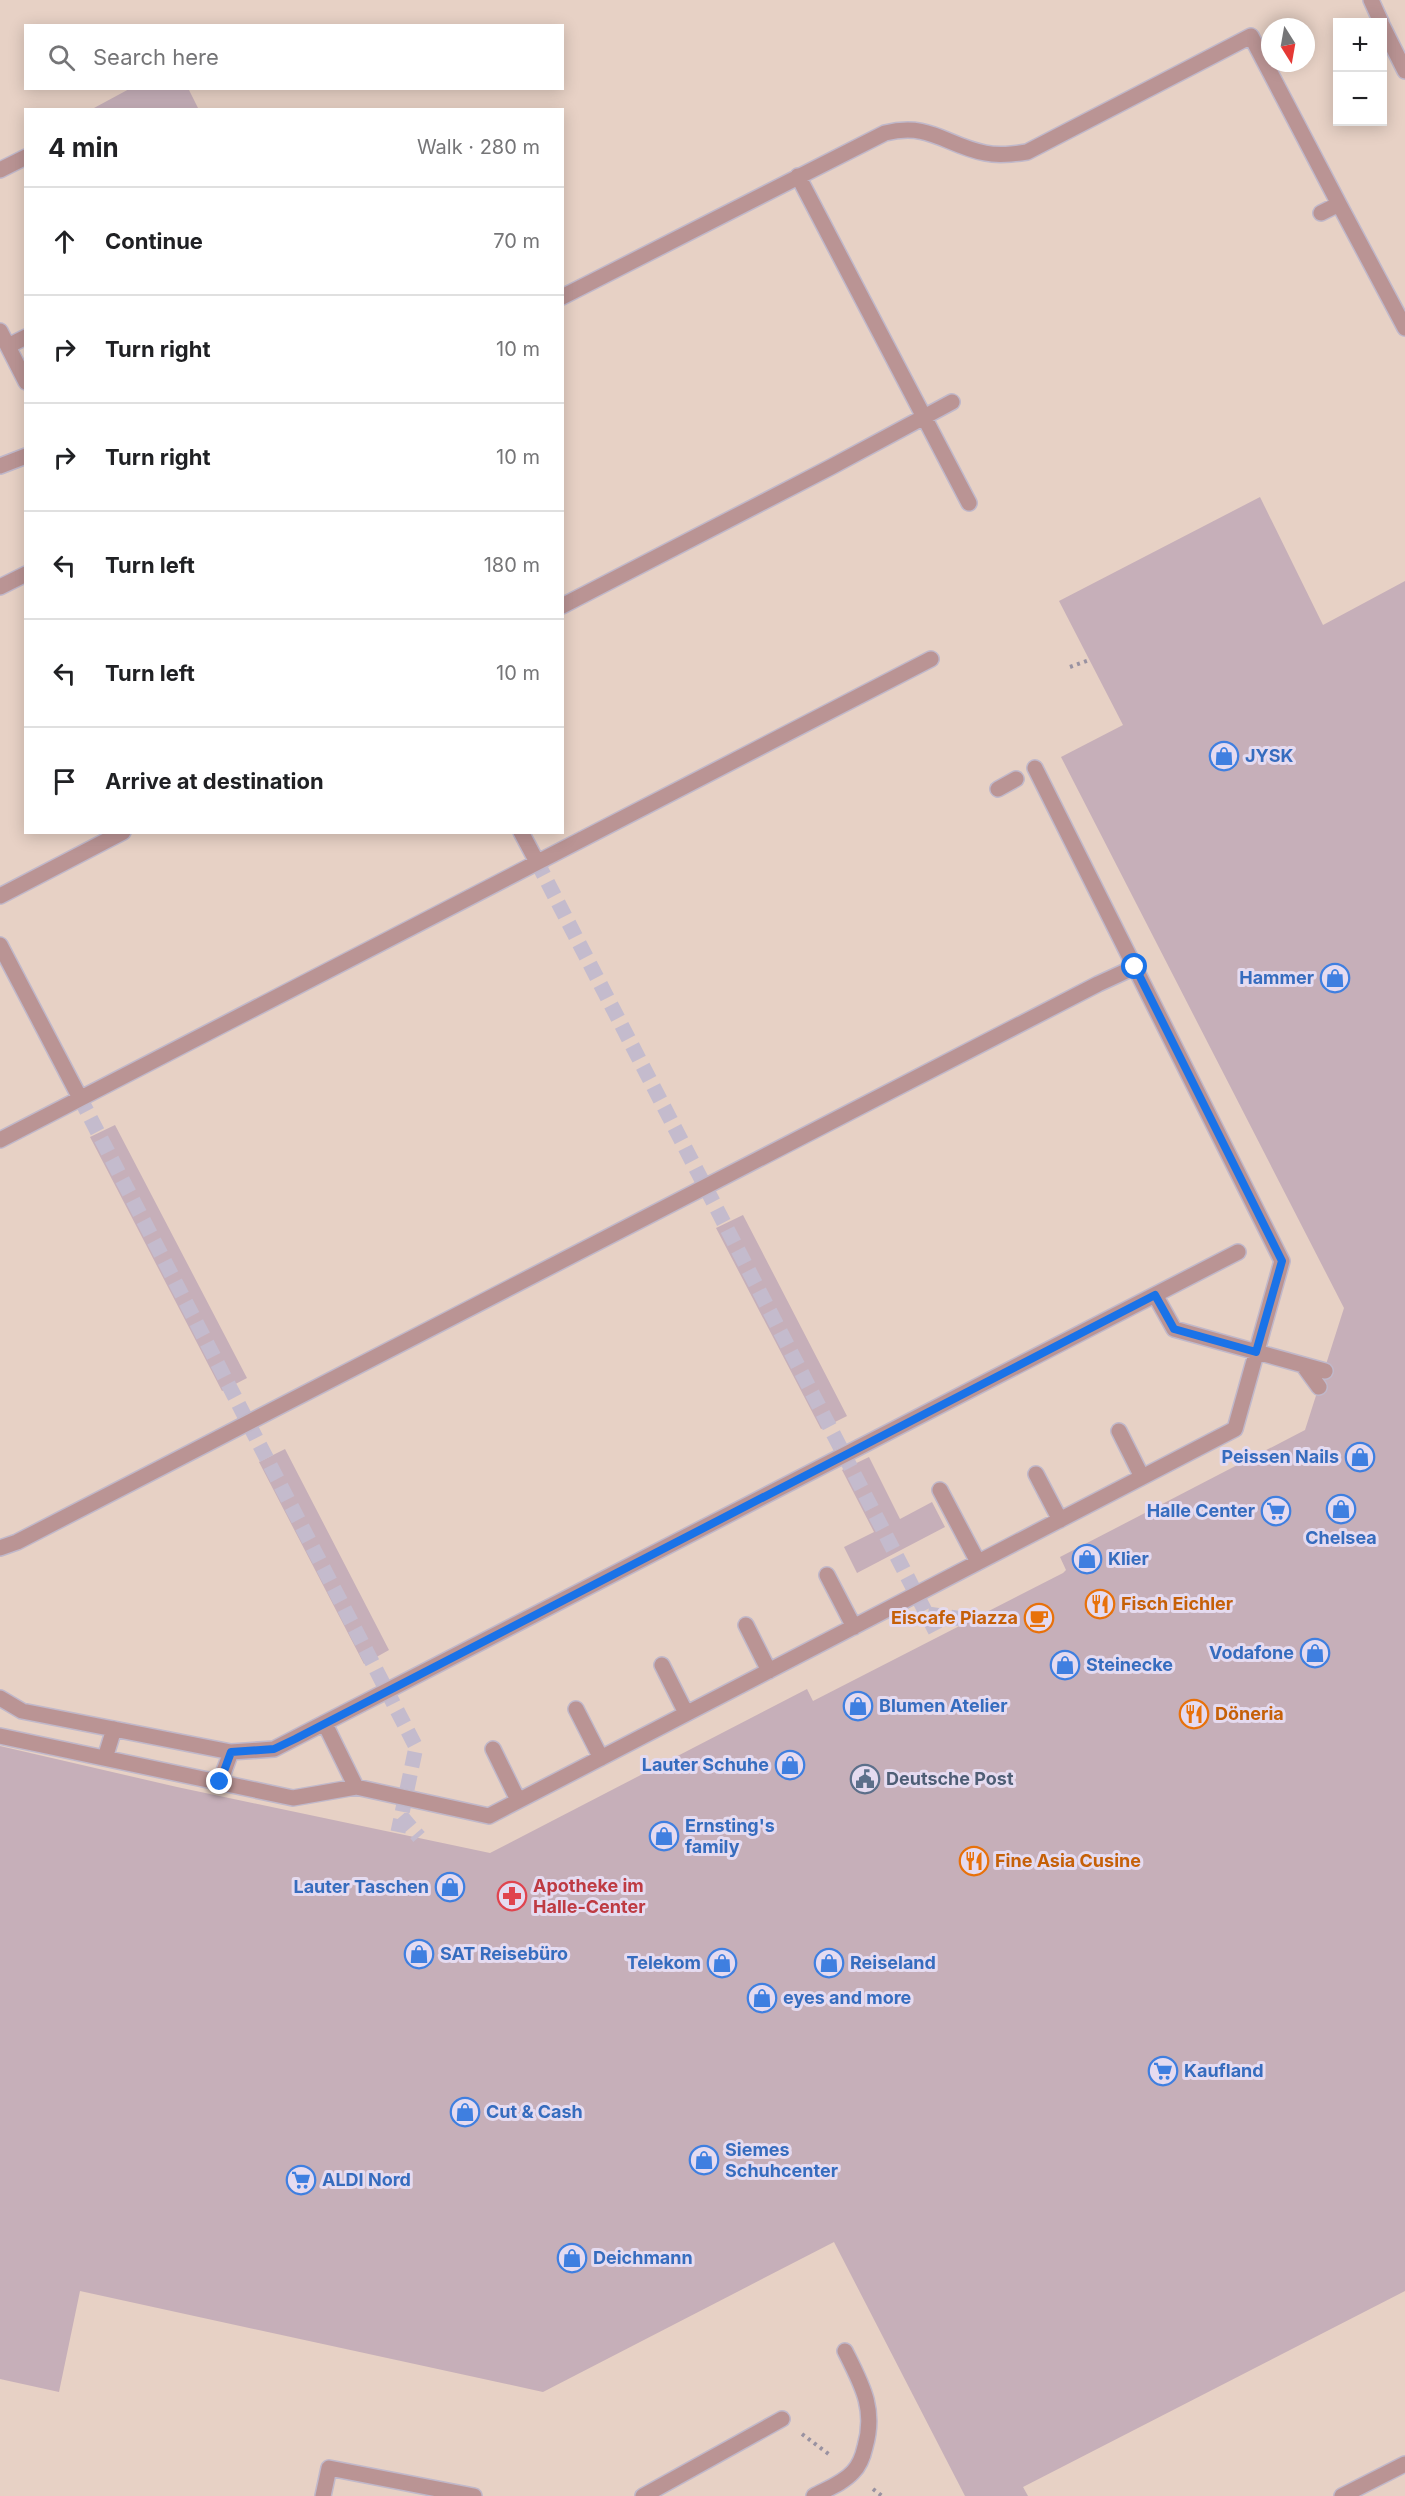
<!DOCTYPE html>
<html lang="en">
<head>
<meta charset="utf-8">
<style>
  body { margin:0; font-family:Inter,sans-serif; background:#f2f2f2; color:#202124 }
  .controls { position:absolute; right:18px; top:18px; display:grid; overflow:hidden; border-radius:0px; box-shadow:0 3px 15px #0003 }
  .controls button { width:54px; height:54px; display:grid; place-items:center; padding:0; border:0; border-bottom:2px solid #e0e0e0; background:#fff; color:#202124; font:30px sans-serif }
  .compass { position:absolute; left:1261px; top:18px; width:54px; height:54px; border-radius:50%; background:#fff; box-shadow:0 3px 15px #0003; rotate:169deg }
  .stop { position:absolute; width:18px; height:18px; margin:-14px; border:4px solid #1a73e8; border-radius:50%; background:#fff }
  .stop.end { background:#1a73e8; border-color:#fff; box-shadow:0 2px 6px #0008 }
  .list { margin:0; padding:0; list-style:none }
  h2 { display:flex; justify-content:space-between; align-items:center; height:78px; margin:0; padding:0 24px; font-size:26px }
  h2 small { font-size:20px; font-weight:400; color:#757577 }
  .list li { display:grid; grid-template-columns:39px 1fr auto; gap:18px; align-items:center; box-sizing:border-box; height:108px; padding:0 24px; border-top:2px solid #e0e0e0 }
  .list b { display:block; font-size:22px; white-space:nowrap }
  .list em { font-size:20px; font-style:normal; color:#757577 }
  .icon { flex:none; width:33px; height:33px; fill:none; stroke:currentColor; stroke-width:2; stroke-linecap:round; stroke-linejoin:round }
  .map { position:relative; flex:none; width:1405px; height:2496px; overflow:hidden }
  .search { position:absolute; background:#fff; box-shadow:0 3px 15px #0003; left:24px; top:24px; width:540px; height:66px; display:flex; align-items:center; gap:15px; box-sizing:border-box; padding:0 21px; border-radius:0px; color:#757577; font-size:22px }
  .panel { position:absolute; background:#fff; box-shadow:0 3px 15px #0003; left:24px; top:108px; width:540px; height:726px; border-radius:0px }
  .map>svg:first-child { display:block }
  .commercial { fill:#e7d1c5; fill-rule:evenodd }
  .building { fill:#c6afb9 }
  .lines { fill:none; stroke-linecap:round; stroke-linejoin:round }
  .minor-tunnel { stroke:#c4bbcd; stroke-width:15; stroke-dasharray:15 8; stroke-linecap:butt }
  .minor-casing { stroke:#c0b8ca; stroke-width:18 }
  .path { stroke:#9992a1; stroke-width:4; stroke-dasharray:3 4.5; stroke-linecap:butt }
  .minor { stroke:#ba9494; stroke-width:15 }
  .route { stroke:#1a73e8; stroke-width:8 }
  .labels { text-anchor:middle; stroke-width:6; stroke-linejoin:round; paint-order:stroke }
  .shop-label { font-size:18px; font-weight:bold; fill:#366cbe; stroke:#e5dbf0; text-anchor:start }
  .food-label { font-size:18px; font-weight:bold; fill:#c56008; stroke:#e5dbf0; text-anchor:start }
  .service-label { font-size:18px; font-weight:bold; fill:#4e5e75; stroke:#e5dbf0; text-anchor:start }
  .health-label { font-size:18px; font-weight:bold; fill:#be3a42; stroke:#e5dbf0; text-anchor:start }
</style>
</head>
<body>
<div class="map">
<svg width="1405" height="2496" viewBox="0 0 1405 2496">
  <rect width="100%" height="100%" fill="#e5dbf0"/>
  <!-- commercial -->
  <path class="commercial" d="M0,0H1405V2496H0ZM1338,22H1382V122H1338ZM26,26H562V88H26ZM1270,27H1306V63H1270ZM26,110H562V832H26Z"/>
  <!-- building -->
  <path class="building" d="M131,88H188L199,110H95L94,108Z
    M1260,497L1323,625L1405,581V2291L1023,2487L1028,2496H965L834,2242L543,2392L80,2291L59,2392L0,2379V1746L177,1787L490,1853L807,1689L813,1701L1063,1573L1066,1570L1060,1557L1305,1430L1344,1308L1061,757L1123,725L1059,601Z
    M115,1125L247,1378L222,1391L90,1137Z
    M743,1215L847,1416L821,1429L716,1228Z
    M285,1449L389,1650L364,1664L259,1462Z
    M869,1457L900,1519L932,1502L945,1527L857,1573L844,1547L874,1532L842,1470Z"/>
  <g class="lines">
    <!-- minor-tunnel -->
    <path class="minor-tunnel" d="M537,862L938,1636
      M80,1098L416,1747L398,1832
      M928,1614L970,1620
      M401,1816L419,1837"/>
    <!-- minor casing -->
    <g class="minor-casing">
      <path id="minor" d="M1371,0L1381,22
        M1382,25L1405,71
        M0,170L26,157
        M798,176L969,503
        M1321,213L1339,204L1405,328
        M562,297L885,133C930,122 945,145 985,153C999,156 1013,154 1027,152L1251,36L1339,204
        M0,331L26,382
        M8,346L26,337
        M0,466L26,456
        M0,587L26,574
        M562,606L831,467L952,402
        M998,789L1016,779
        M521,832L537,862
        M0,896L123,832
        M0,945L80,1098
        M0,1140L931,659
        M1155,1295L1174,1329L1325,1371
        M1303,1365L1319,1387
        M1119,1431L1142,1477
        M1036,1474L1060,1520
        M940,1490L978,1562
        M0,1548L17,1542L1098,984L1135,967
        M827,1575L854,1627
        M746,1625L769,1671
        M662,1665L686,1713
        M0,1698L22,1711L231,1752L274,1749L1238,1252
        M576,1709L601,1758
        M325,1724L356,1787
        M0,1736L293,1798L356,1787L489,1816L1235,1429L1282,1261L1035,768
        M493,1749L518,1800
        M105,1758L114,1729
        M220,1782L231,1752
        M323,2496L329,2468L474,2496
        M643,2496L782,2419
        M814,2496C827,2489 843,2483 853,2472C860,2465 863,2456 865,2447C876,2409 862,2385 845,2351
        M1342,2496L1405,2464"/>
    </g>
    <!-- path -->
    <path class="path" d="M1070,667L1089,660
      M802,2434L830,2455
      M873,2489L882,2496"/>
    <!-- minor -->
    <use href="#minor" class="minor"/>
  </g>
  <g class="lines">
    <!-- route -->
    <path class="route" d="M220,1782L231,1752L274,1749L295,1739L1155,1295L1174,1329L1256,1352L1282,1261L1135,967"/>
  </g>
  <!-- icons -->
  <defs>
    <g id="shop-ring" transform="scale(1.5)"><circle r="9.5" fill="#e5dbf0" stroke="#3f7fe0" stroke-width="1.5"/><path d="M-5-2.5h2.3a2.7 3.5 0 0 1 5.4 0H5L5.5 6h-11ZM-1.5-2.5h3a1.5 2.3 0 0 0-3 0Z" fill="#3f7fe0"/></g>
    <g id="supermarket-ring" transform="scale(1.5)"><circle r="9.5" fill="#e5dbf0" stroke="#3f7fe0" stroke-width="1.5"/><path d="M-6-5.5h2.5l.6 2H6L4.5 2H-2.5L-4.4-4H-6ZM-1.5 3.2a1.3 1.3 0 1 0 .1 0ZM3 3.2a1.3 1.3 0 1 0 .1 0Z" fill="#3f7fe0"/></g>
    <g id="restaurant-ring" transform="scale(1.5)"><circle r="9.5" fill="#e5dbf0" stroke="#e8710a" stroke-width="1.5"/><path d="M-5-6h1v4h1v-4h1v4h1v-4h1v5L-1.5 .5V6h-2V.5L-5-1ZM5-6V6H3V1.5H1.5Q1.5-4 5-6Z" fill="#e8710a"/></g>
    <g id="cafe-ring" transform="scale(1.5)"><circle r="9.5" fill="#e5dbf0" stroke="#e8710a" stroke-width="1.5"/><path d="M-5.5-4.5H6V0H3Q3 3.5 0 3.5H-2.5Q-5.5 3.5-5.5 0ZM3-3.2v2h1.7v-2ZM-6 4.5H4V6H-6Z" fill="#e8710a"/></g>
    <g id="civic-ring" transform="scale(1.5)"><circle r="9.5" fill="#e5dbf0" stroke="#5c6f8a" stroke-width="1.5"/><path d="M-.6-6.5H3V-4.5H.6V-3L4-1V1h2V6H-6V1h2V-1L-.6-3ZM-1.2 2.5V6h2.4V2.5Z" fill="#5c6f8a"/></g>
    <g id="pharmacy-ring" transform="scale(1.5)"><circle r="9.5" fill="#e5dbf0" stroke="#e0444e" stroke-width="1.5"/><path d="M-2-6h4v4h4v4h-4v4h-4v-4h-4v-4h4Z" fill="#e0444e"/></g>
  </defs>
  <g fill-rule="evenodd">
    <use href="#shop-ring" x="1224" y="756"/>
    <use href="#shop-ring" x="1335" y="978"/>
    <use href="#shop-ring" x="1360" y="1457"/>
    <use href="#shop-ring" x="1341" y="1509"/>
    <use href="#supermarket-ring" x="1276" y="1511"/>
    <use href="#shop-ring" x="1087" y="1559"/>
    <use href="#restaurant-ring" x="1100" y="1604"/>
    <use href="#cafe-ring" x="1039" y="1618"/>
    <use href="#shop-ring" x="1315" y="1653"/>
    <use href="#shop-ring" x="1065" y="1665"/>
    <use href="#shop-ring" x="858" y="1706"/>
    <use href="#restaurant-ring" x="1194" y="1714"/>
    <use href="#shop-ring" x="790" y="1765"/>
    <use href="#civic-ring" x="865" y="1779"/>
    <use href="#shop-ring" x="664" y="1836"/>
    <use href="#restaurant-ring" x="974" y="1861"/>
    <use href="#shop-ring" x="450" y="1887"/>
    <use href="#pharmacy-ring" x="512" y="1896"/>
    <use href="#shop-ring" x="419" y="1954"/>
    <use href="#shop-ring" x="722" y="1963"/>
    <use href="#shop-ring" x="829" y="1963"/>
    <use href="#shop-ring" x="762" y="1998"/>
    <use href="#supermarket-ring" x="1163" y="2071"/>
    <use href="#shop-ring" x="465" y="2112"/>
    <use href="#shop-ring" x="704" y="2160"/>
    <use href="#supermarket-ring" x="301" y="2180"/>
    <use href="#shop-ring" x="572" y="2258"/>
  </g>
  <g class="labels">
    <!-- shop labels -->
    <g class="shop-label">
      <text x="1245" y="762">JYSK</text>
      <text x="1314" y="984" text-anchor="end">Hammer</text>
      <text x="1339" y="1463" text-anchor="end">Peissen Nails</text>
      <text x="1255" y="1517" text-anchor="end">Halle Center</text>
      <text x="1341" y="1544" text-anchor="middle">Chelsea</text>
      <text x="1108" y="1565">Klier</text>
      <text x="1294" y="1659" text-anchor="end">Vodafone</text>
      <text x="1086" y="1671">Steinecke</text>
      <text x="879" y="1712">Blumen Atelier</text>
      <text x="769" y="1771" text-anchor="end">Lauter Schuhe</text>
      <text x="685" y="1832">Ernsting's<tspan x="685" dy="21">family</tspan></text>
      <text x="429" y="1893" text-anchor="end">Lauter Taschen</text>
      <text x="440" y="1960">SAT Reisebüro</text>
      <text x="701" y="1969" text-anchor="end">Telekom</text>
      <text x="850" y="1969">Reiseland</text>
      <text x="783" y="2004">eyes and more</text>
      <text x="1184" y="2077">Kaufland</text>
      <text x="486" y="2118">Cut &amp; Cash</text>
      <text x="725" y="2156">Siemes<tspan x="725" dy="21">Schuhcenter</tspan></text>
      <text x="322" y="2186">ALDI Nord</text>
      <text x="593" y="2264">Deichmann</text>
    </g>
    <!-- food labels -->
    <g class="food-label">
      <text x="1121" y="1610">Fisch Eichler</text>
      <text x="1018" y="1624" text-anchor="end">Eiscafe Piazza</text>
      <text x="1215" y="1720">Döneria</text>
      <text x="995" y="1867">Fine Asia Cusine</text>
    </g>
    <!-- service labels -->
    <g class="service-label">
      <text x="886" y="1785">Deutsche Post</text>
    </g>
    <!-- health labels -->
    <g class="health-label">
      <text x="533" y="1892">Apotheke im<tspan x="533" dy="21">Halle-Center</tspan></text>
    </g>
  </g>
</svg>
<div class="controls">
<button>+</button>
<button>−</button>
</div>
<svg class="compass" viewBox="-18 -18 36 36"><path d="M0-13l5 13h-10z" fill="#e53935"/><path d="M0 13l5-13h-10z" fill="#757577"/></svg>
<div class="stop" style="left:1135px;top:967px"></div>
<div class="stop end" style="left:220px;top:1782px"></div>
<div class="search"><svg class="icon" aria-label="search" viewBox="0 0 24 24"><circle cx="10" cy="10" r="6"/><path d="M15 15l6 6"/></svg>Search here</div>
<section class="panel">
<h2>4 min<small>Walk · 280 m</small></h2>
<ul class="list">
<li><svg class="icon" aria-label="ahead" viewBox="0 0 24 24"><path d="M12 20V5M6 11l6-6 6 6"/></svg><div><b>Continue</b></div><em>70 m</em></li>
<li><svg class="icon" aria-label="right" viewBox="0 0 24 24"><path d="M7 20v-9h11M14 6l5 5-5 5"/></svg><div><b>Turn right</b></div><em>10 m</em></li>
<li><svg class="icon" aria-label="right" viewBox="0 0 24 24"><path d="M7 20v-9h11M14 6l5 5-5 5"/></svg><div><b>Turn right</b></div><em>10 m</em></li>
<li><svg class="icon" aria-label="left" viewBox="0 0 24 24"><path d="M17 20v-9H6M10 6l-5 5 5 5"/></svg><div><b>Turn left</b></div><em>180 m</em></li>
<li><svg class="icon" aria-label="left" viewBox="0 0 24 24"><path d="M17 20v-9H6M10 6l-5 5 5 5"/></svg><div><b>Turn left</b></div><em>10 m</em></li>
<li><svg class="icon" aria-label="arrive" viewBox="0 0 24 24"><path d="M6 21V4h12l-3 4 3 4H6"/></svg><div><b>Arrive at destination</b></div></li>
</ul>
</section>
</div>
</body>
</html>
